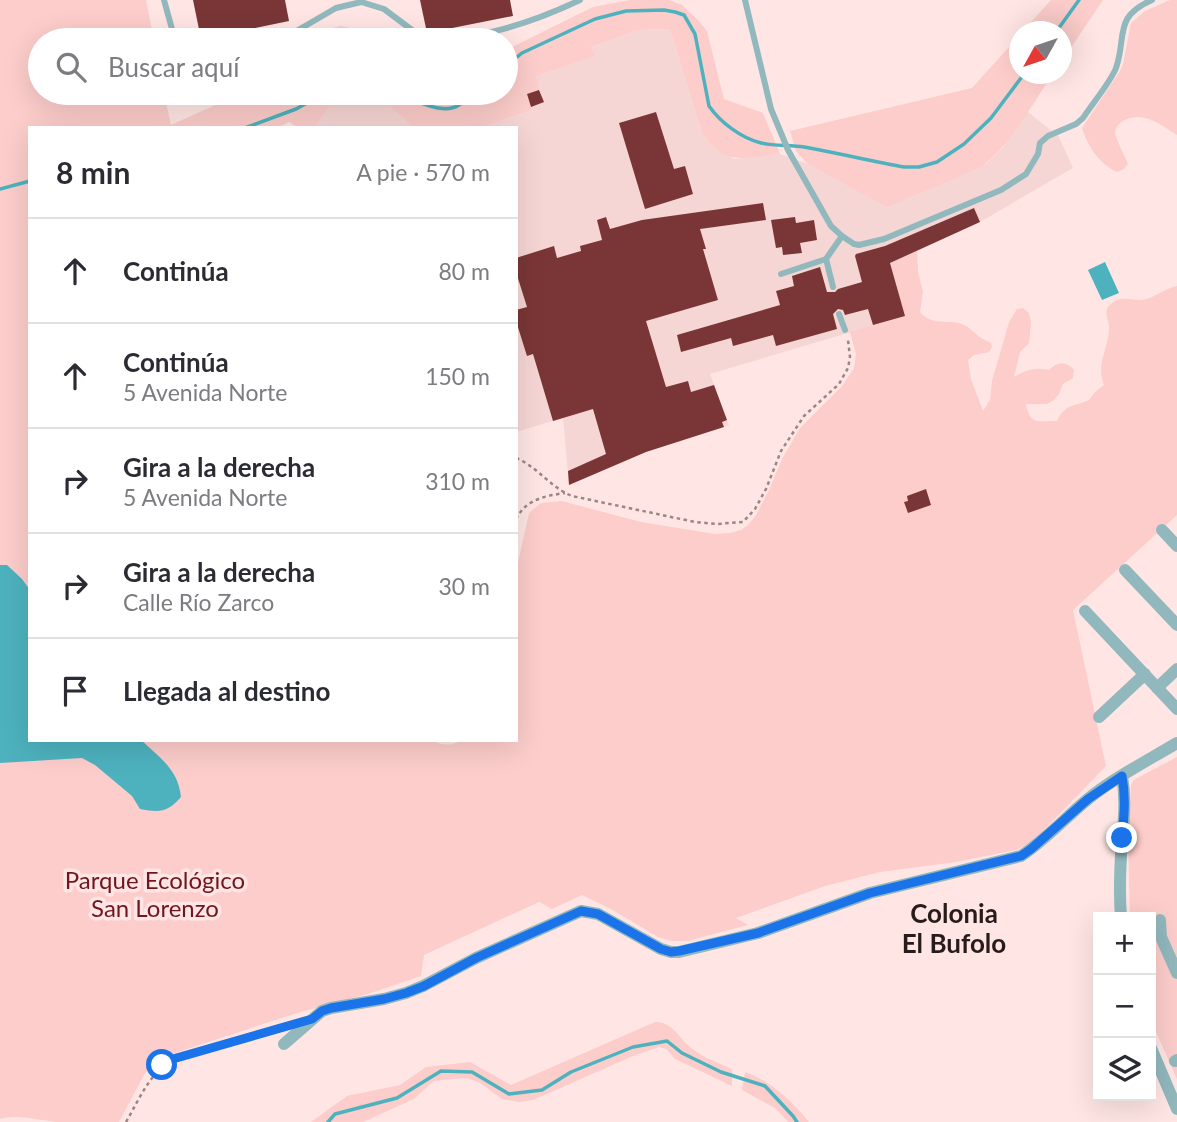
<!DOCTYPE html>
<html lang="es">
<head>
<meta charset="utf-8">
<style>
  body { margin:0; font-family:Lato,sans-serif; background:#f7f7f7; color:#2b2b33 }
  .controls { position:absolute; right:21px; bottom:21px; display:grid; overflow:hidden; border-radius:0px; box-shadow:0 7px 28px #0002 }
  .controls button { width:63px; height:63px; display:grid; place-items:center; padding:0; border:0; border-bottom:2px solid #e1e1e2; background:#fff; color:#2b2b33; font:35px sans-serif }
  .compass { position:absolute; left:1009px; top:21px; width:63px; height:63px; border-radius:50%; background:#fff; box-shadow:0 7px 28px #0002; rotate:230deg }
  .stop { position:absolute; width:21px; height:21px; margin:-16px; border:5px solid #1a73e8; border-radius:50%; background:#fff }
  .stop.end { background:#1a73e8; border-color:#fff; box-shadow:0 2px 7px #0008 }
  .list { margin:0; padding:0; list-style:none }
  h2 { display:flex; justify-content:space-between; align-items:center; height:91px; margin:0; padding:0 28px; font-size:30px }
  h2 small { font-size:23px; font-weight:400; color:#7c7c81 }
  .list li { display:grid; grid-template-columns:46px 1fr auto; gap:21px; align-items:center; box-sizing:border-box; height:105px; padding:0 28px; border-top:2px solid #e1e1e2 }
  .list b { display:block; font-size:26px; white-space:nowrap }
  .list p { margin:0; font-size:23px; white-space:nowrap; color:#7c7c81 }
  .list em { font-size:23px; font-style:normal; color:#7c7c81 }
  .icon { flex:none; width:38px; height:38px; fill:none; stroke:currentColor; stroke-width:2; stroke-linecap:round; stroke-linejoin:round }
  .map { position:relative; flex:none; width:1177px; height:1122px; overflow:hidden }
  .search { position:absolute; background:#fff; box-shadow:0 7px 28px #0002; left:28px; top:28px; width:490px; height:77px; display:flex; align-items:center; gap:18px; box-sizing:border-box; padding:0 24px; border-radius:38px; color:#7c7c81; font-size:26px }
  .panel { position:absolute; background:#fff; box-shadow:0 7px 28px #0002; left:28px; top:126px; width:490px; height:616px; border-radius:0px }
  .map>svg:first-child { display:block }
  .built { fill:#f6d6d4 }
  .green { fill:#fccdca }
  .water { fill:#4db2be }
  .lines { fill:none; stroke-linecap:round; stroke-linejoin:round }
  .stream { stroke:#4db2be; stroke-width:3.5 }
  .building { fill:#7a3636 }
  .path { stroke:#998685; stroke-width:2.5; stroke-dasharray:3.5 3.5; stroke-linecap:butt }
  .service { stroke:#91b8bd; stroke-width:6 }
  .minor { stroke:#91b8bd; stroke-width:12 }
  .route { stroke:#1a73e8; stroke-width:9 }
  .labels { text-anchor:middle; stroke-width:7; stroke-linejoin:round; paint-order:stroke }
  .park-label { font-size:24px; fill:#71161e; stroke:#ffe6e4 }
  .neighbourhood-label { font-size:26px; font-weight:bold; fill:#271c1b; stroke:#ffe6e4 }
</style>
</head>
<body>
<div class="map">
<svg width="1177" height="1122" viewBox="0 0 1177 1122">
  <rect width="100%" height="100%" fill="#ffe6e4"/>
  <!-- built -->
  <path class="built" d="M670,29L702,133L734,159L780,154L808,164L979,168L988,162L1003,147L1027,111L1059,137L1073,168L980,222L890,263L905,316L710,374L729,425L646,452L569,485L563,418L516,432V128H480L532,110L527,94L536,76L594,56L591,47L637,30Z
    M338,93H375L414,128H315Z"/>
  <!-- green -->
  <path class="green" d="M0,0H146L154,40H40V93H164L171,125L242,93H338L315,128H299L289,122L277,128H30V740H430C440,744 451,748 461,740H516L518,617L516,611V572L529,513L541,503L562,501L641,522L715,534L730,533L741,530L748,525L756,515L769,490L782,459L800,428L842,386L854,368L856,354L850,332L905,316L890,263L917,251L918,272L923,292L920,312C931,326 947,319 962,324C969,327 971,330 976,334C980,338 986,340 991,343L992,347L989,352L974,355L968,360L971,379L983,411L990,400L992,381L1009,322L1017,309L1023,308L1029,313L1031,322L1029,343L1020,352L1014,377C1026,370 1035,367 1049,370C1057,361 1067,361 1074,370L1073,378L1063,384L1059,394L1054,400L1047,404H1026C1030,427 1040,420 1057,421C1066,403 1073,407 1089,400L1095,392L1104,385C1095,364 1110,346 1109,326C1108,318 1103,311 1110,305C1119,295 1130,300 1141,300C1153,299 1165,288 1177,286V515L1073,610L1106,766L1039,835L1027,845L1016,850L956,862L880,872L825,886L736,918L748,925L687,941H671L658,937L611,909L582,895L552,909L539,902L424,955L421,976L368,994L297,1013L175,1053L157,1062L145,1073L119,1122C98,1122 77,1122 56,1122C38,1120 18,1114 0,1119Z
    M630,0H669L682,5L697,19L707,31L724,99L763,113L780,154C744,158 726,167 702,133L670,29L637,30L591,47L595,56L536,76L539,90L527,94L532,110L480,128H414L375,93H506V50L593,7Z
    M1051,0H1103L1062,61V32L1023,31Z
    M1170,0H1177V135C1160,125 1145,111 1125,120C1120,122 1116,126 1115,133C1115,137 1126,158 1128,164L1124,169L1117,172C1100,165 1087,145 1082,128L1120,71L1123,64L1131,23L1145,11Z
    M341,26L373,32L385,40H308L319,31Z
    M1019,36L1020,74H1053C1032,104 1009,148 979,168L887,207L808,164L796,151L790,131L972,88Z
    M1177,757V1079L1151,1021V917H1130L1128,840L1131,785L1134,780L1139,777Z
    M655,1022C673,1022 679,1038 691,1048C704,1058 718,1063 732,1069V1086L675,1059L666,1049L659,1047L633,1056L533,1100L519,1102L502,1099L480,1083L473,1080L463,1078L434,1081L414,1099L363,1122H311L347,1096L400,1085L426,1067L470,1062L511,1085Z
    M745,1072C771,1081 792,1101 809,1122H788L775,1108L742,1090Z"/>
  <!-- water -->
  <path class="water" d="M1105,262L1119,293L1102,300L1088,270Z
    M0,565H7L22,579L30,590V740H141C160,758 178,769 181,797C168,812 160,813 140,809L132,796L95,765L82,758L0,763Z"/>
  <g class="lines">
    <!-- stream -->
    <path class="stream" d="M1056,32L1079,0
      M506,66L522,53L595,19L626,11L664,10L675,12L684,15L695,34L709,106C720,122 741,138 761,143C774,146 790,145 804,147C837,153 871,161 904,167H919L937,162L964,144L991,118L1024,74
      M402,93C416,102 443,115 459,105C464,103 468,96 472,93
      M245,128L296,109L307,103L316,93
      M0,189L30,181
      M328,1122L335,1114L397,1098L441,1071L472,1072L509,1094L542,1090L571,1072L633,1047L667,1041L682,1053L721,1072L765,1086L793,1116L797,1122"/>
  </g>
  <!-- building -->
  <path class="building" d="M193,0H285L289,21L201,39Z
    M420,0H510L513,16L427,33Z
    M539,90L544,102L531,107L527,94Z
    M656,112L674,169L685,166L693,194L645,209L619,123Z
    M763,203L766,220L700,229L706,249H703L718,300L646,321L666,387L688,381L691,392L714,385L727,420L722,422L724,427L646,452L569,485L568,471L606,454L593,409L553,421L533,354L527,356L516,321V310L527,307L516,272V258L554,246L557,258L581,251L580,246L602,240L597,220L606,217L610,229L642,220Z
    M974,208L980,222L890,263L905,316L873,325L868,309L845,315L843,310L838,309L833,314L837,329L776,346L773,335L733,346L731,338L681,352L677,335L780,305L776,291L794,286L792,276L820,267L827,292H835L838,289L862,282L855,256L856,254L885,246Z
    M795,217L796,223L814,220L817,240L800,243L802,253L783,255L782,247L776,248L771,220Z
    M926,489L931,505L908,513L904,502L908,501L907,496Z"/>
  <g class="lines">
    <!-- path -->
    <path class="path" d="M516,458C538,467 551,488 572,496L695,522L717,524L743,522L755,509L766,489L781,451L804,416L839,384L848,368L850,357L848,340
      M516,519C526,499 545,496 565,493
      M126,1122C140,1098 149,1074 173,1059L282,1028"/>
    <!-- service -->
    <path class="service" d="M164,0L175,40
      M745,0L771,109L781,133L788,150L831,226L842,236L854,244L859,245L884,239L1001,190L1026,174L1038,154L1040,143L1048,136L1076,124L1083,118C1092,104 1110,83 1116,68C1127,36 1113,17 1152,0
      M281,40L336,8L361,2L384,9L420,36L431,40
      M446,40C493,35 538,20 580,0
      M826,259L833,287
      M781,274L826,259L842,236
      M839,314L845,330"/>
    <!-- minor -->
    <path class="minor" d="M1162,530L1177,546
      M1125,570L1177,625
      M1085,611L1177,709
      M1157,688L1177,669
      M1099,717L1145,674
      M1121,917C1119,892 1120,867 1122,841C1124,819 1126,798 1122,776
      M1160,920L1161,937L1177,973
      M284,1044L322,1011L331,1008L384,999L406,993L423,986L476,958L581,911L598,914L661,949L671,952H679L758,933L870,893L1021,856C1045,840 1065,818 1088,799C1115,777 1147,761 1177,743
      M1151,1048L1177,1109
      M1175,1061L1177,1060"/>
  </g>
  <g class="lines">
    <!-- route -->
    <path class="route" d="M162,1065L173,1059L312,1019L322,1011L331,1008L384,999L406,993L424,986L476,958L581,911L598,914L661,949L671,952L679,951L758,933L870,893L1021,856L1031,849L1088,799L1122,776C1126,797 1124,817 1122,838"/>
  </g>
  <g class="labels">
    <!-- park labels -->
    <g class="park-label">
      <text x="155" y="889">Parque Ecológico<tspan x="155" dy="28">San Lorenzo</tspan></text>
    </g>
    <!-- neighbourhood labels -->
    <g class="neighbourhood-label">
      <text x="954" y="923">Colonia<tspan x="954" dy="30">El Bufolo</tspan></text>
    </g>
  </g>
</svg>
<div class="controls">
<button>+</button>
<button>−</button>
<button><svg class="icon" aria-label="layers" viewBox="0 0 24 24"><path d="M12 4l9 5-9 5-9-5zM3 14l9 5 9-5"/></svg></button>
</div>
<svg class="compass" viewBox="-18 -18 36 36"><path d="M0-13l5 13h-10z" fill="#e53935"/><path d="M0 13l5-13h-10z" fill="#7c7c81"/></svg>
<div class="stop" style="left:162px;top:1065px"></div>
<div class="stop end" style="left:1122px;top:838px"></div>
<div class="search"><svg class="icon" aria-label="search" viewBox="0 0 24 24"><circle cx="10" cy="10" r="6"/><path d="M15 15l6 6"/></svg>Buscar aquí</div>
<section class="panel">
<h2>8 min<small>A pie · 570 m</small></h2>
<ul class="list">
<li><svg class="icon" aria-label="ahead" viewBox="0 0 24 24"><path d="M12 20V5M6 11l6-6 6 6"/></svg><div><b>Continúa</b></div><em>80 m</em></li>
<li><svg class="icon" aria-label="ahead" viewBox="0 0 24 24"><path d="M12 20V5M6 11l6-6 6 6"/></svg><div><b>Continúa</b><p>5 Avenida Norte</p></div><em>150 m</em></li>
<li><svg class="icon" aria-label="right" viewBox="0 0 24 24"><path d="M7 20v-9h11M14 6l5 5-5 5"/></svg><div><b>Gira a la derecha</b><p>5 Avenida Norte</p></div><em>310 m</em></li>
<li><svg class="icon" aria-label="right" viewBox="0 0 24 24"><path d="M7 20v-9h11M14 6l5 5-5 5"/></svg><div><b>Gira a la derecha</b><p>Calle Río Zarco</p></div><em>30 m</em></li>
<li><svg class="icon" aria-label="arrive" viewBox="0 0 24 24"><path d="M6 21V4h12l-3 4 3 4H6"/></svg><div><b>Llegada al destino</b></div></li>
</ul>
</section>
</div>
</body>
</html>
